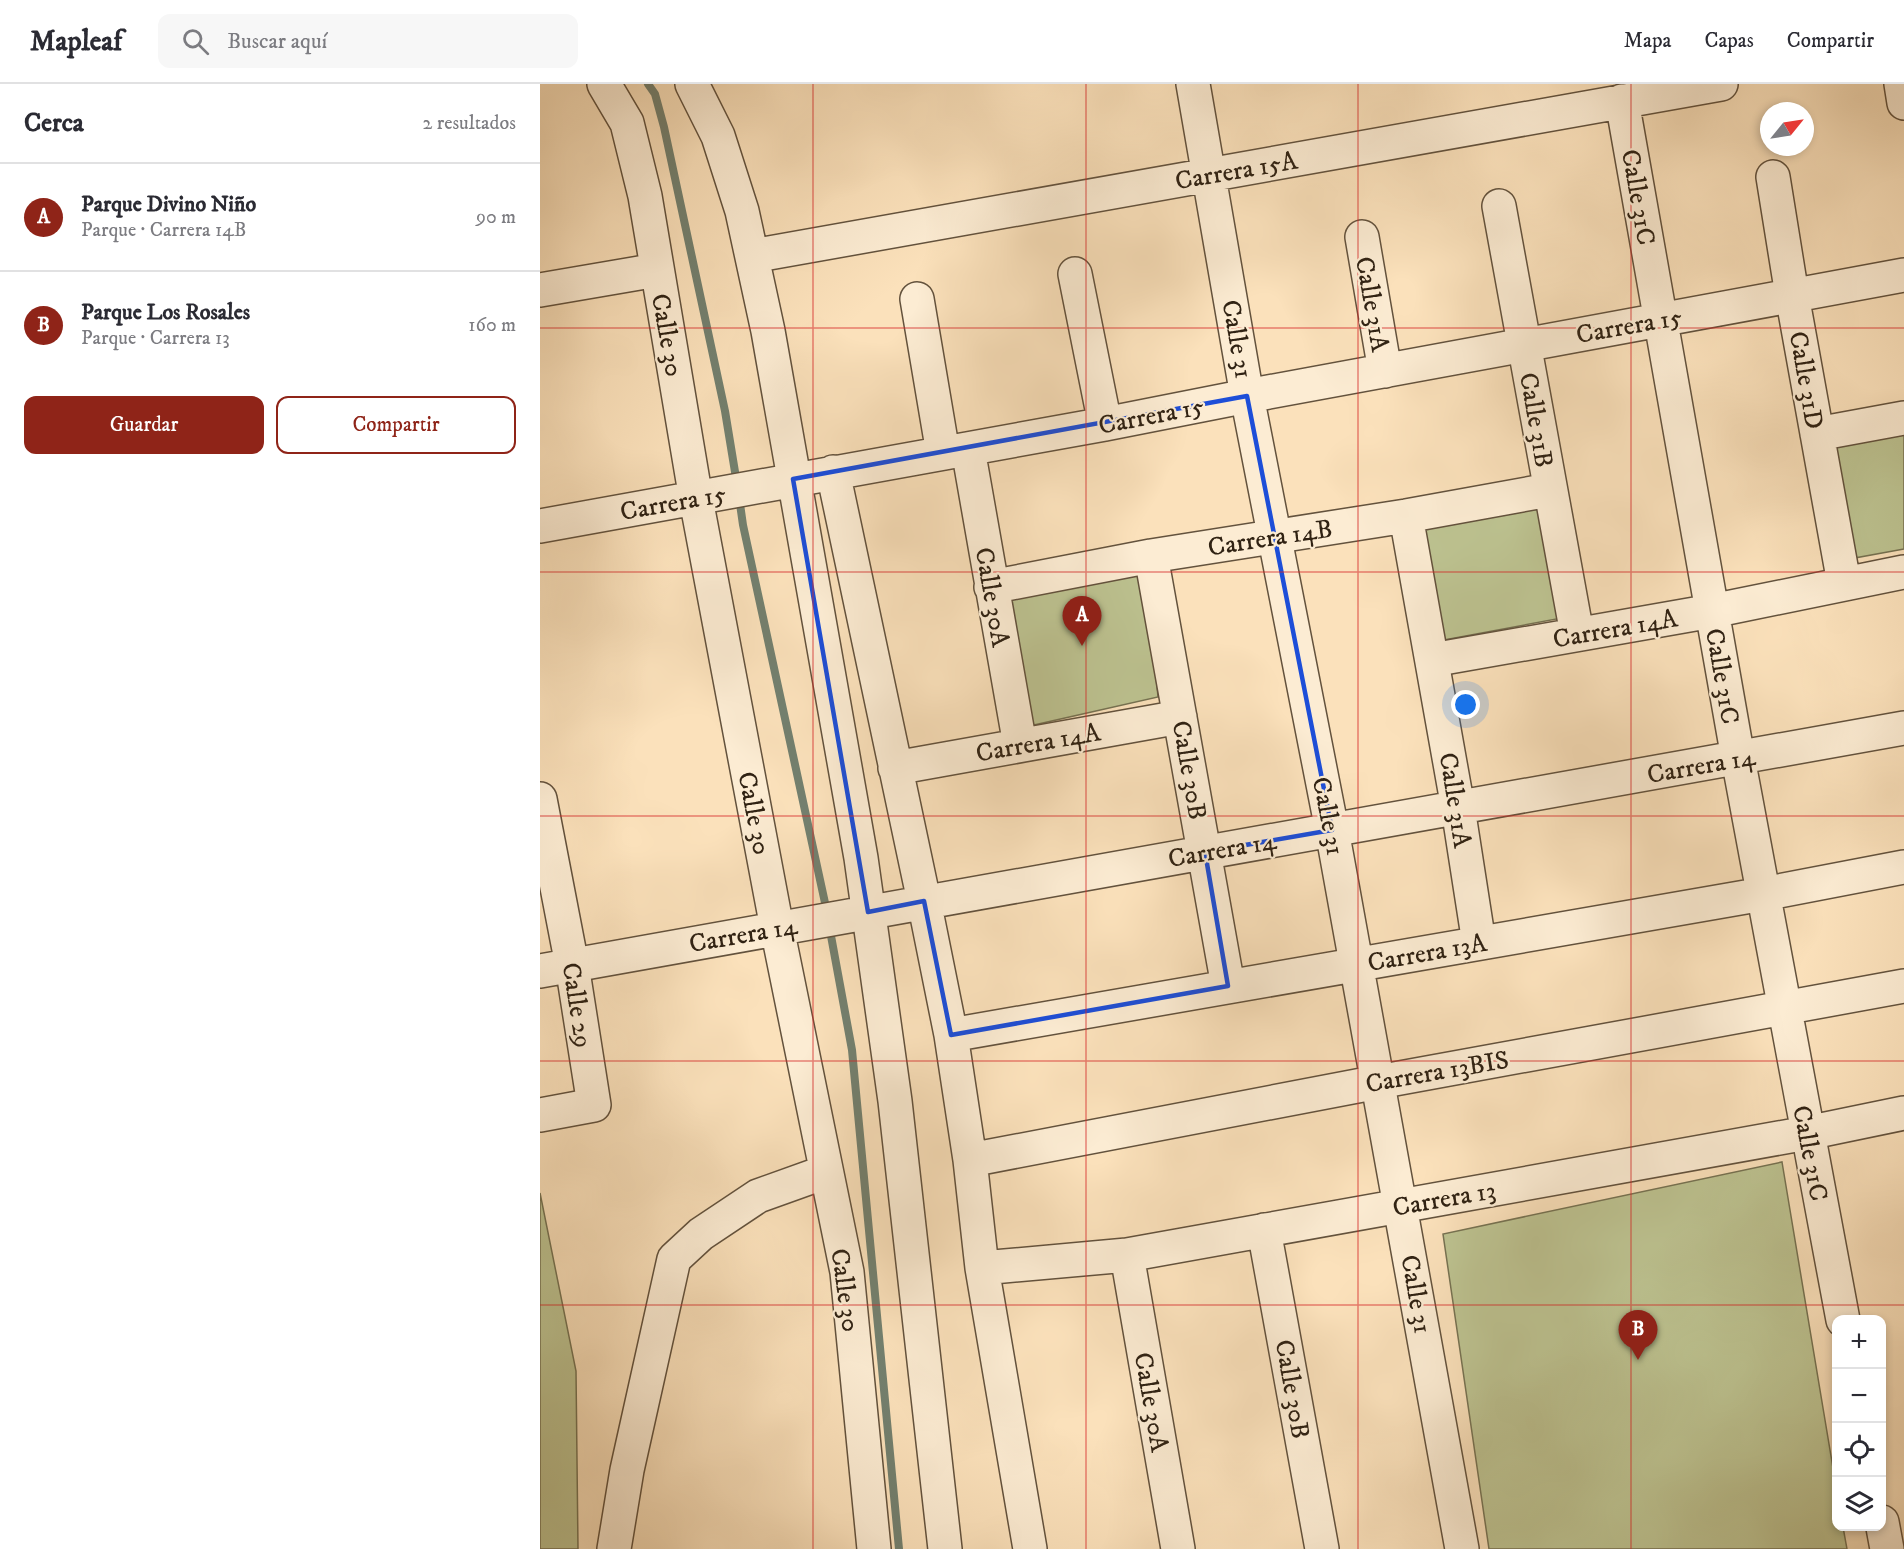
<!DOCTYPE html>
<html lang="es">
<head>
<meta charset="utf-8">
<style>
  body { margin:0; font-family:"IM FELL DW Pica",serif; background:#f7f7f7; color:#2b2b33 }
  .controls { position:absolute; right:18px; bottom:18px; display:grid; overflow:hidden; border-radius:12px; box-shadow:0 3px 9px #0003 }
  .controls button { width:54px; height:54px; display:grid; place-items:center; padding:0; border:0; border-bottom:2px solid #e1e1e2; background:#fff; color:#2b2b33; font:30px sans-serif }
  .compass { position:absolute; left:1220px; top:18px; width:54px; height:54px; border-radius:50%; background:#fff; box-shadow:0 3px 9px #0003; rotate:60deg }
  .you { position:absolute; left:926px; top:621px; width:21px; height:21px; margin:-15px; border:4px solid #fff; border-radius:50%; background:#1a73e8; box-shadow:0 0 0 9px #1a73e833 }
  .badge { display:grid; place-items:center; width:39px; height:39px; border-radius:50%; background:#8f2418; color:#fff; font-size:20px; font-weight:700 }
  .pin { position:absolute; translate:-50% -50px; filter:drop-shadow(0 2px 3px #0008) }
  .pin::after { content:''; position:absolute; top:32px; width:21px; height:18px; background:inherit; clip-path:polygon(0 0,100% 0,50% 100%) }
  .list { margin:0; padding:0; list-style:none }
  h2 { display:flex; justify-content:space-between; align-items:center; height:78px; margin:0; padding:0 24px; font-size:26px }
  h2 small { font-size:20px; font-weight:400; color:#7c7c81 }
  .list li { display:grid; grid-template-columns:39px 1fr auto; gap:18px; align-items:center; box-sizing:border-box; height:108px; padding:0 24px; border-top:2px solid #e1e1e2 }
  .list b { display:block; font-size:22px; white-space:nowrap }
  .list p { margin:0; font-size:20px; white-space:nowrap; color:#7c7c81 }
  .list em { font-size:20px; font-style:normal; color:#7c7c81 }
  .actions { display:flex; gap:12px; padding:18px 24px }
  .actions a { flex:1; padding:14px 0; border:2px solid #8f2418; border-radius:12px; text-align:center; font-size:21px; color:#8f2418 }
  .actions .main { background:#8f2418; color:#fff }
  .icon { flex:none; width:33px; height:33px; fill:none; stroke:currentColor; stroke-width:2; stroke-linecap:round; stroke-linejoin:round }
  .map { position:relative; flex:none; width:1364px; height:1465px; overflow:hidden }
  header { display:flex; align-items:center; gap:36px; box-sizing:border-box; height:84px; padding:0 30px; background:#fff; border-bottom:2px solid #e1e1e2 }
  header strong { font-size:28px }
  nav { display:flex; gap:33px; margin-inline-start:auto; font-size:21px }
  .search { width:420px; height:54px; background:#f7f7f7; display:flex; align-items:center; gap:15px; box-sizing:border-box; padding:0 21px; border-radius:12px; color:#7c7c81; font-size:22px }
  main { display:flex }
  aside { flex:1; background:#fff }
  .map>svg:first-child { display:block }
  .green { fill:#bdc391; stroke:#767252; stroke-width:1.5 }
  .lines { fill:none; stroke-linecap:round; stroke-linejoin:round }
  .stream { stroke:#73806f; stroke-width:8 }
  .minor-casing { stroke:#63523d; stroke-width:36 }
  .minor { stroke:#fcecd3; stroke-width:33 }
  .marked { fill:none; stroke:#1d4ed8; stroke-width:4.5; stroke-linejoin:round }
  .grid { fill:none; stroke:#d62828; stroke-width:1.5; stroke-opacity:0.55 }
  .labels { text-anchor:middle; stroke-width:4.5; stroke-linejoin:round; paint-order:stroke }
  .street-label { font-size:26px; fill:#302213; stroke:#fcecd3 }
</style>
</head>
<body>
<header>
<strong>Mapleaf</strong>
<div class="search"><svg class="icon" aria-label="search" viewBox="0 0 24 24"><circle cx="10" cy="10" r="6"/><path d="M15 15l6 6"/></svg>Buscar aquí</div>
<nav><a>Mapa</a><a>Capas</a><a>Compartir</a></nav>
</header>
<main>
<aside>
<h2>Cerca<small>2 resultados</small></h2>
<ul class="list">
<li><span class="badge">A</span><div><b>Parque Divino Niño</b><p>Parque · Carrera 14B</p></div><em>90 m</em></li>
<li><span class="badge">B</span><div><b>Parque Los Rosales</b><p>Parque · Carrera 13</p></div><em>160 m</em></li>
</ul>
<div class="actions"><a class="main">Guardar</a><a>Compartir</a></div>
</aside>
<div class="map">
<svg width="1364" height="1465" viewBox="0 0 1364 1465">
  <rect width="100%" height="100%" fill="#fbe1bb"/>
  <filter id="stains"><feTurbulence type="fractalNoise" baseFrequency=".00333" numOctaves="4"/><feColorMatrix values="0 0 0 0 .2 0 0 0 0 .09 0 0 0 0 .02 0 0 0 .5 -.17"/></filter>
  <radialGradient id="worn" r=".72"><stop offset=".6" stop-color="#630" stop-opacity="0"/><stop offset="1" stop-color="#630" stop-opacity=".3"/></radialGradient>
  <!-- green -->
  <path class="green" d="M1364,344V465L1309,475L1290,355Z
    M1000,418L1022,534L904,556L884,440Z
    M606,483L618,613L485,643L462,511Z
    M1242,1078L1296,1402V1442L1303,1443L1307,1465H949L903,1150Z
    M0,1109L36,1287L38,1465H0Z"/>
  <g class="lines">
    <!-- stream -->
    <path class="stream" d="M108,0L115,10L124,43L185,327L197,400
      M199,413L203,441L287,828
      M289,841L312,966L359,1465"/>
    <!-- minor casing -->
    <g class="minor-casing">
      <path id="minor" d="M64,0L87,39L105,112L156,415L237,844L307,1188L334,1465
        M152,0L178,52L202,127L228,247L321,774L355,1017L405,1465
        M653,0L707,312L792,746L922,1465
        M1361,0L1364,19
        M1082,17L1198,674L1303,1236
        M1233,93L1252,211L1304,499
        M959,122L1037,550
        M822,153L845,287
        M212,172L1181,0
        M535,190L565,340
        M0,206L117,186
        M377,215L403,369
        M1277,350L1364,334
        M428,365L480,661
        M293,388L384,817L411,951L430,1076L442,1184L490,1465
        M866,432L918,724L939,859
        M0,442L565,340L707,312L1364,191
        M611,472L688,902
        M451,503L611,472L866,432L1009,406
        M892,576L1172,527L1364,488
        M355,684L640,633
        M0,715L32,881L54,1021L0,1031
        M0,887L1364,644
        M411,951L1223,810L1364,783
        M430,1076L838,998L1364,902
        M724,1146L782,1465
        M587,1171L638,1465
        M442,1184L587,1171L1267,1049L1364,1029
        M1342,1438L1347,1465
        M74,1465L87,1386L134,1175L161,1150L218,1112L285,1088"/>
    </g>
    <!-- minor -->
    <use href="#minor" class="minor"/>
  </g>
  <!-- marked area -->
  <path class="marked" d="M707,312L792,746L665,768L688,902L411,951L384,817L328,828L253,395Z"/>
  <!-- grid -->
  <path class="grid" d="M273,0V1465M546,0V1465M818,0V1465M1091,0V1465M0,244H1364M0,488H1364M0,732H1364M0,977H1364M0,1221H1364"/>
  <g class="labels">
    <!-- street labels -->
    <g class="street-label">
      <text transform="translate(696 86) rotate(-10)" y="9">Carrera 15A</text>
      <text transform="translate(1099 113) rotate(80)" y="9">Calle 31C</text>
      <text transform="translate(833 220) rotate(80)" y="9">Calle 31A</text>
      <text transform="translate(1089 241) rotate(-10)" y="9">Carrera 15</text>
      <text transform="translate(128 251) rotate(80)" y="9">Calle 30</text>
      <text transform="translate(698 255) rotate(80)" y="9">Calle 31</text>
      <text transform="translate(1267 296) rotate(80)" y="9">Calle 31D</text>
      <text transform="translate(611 331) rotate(-11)" y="9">Carrera 15</text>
      <text transform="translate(997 336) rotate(80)" y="9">Calle 31B</text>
      <text transform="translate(133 418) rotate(-10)" y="9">Carrera 15</text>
      <text transform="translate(730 453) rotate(-9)" y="9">Carrera 14B</text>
      <text transform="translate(453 513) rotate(80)" y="9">Calle 30A</text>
      <text transform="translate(1075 544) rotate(-10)" y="9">Carrera 14A</text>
      <text transform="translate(1183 592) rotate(80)" y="9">Calle 31C</text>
      <text transform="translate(498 658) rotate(-10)" y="9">Carrera 14A</text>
      <text transform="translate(1161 681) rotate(-10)" y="9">Carrera 14</text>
      <text transform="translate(650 686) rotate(80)" y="9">Calle 30B</text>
      <text transform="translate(916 716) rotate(81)" y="9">Calle 31A</text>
      <text transform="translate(215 729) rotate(79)" y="9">Calle 30</text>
      <text transform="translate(789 732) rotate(79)" y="9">Calle 31</text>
      <text transform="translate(682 765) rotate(-10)" y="9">Carrera 14</text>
      <text transform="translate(203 850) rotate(-10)" y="9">Carrera 14</text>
      <text transform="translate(887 868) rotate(-10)" y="9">Carrera 13A</text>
      <text transform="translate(38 921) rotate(81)" y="9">Calle 29</text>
      <text transform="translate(897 987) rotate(-10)" y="9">Carrera 13BIS</text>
      <text transform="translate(1271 1069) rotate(79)" y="9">Calle 31C</text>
      <text transform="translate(904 1114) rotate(-10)" y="9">Carrera 13</text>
      <text transform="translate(306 1206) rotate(82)" y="9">Calle 30</text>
      <text transform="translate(877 1210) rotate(80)" y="9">Calle 31</text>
      <text transform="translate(753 1305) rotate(80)" y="9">Calle 30B</text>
      <text transform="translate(612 1318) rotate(80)" y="9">Calle 30A</text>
    </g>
  </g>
  <rect width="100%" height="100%" filter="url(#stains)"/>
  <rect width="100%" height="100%" fill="url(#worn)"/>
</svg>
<div class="controls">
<button>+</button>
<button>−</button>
<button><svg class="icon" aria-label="locate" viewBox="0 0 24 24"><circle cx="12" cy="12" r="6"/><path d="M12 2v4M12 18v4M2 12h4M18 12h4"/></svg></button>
<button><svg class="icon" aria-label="layers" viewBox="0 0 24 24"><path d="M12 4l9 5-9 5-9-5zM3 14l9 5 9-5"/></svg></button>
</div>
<svg class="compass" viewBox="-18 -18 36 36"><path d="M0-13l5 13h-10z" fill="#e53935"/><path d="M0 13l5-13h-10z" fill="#7c7c81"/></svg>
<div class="you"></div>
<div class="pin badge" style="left:542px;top:562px">A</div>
<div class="pin badge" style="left:1098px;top:1276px">B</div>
</div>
</main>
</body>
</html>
